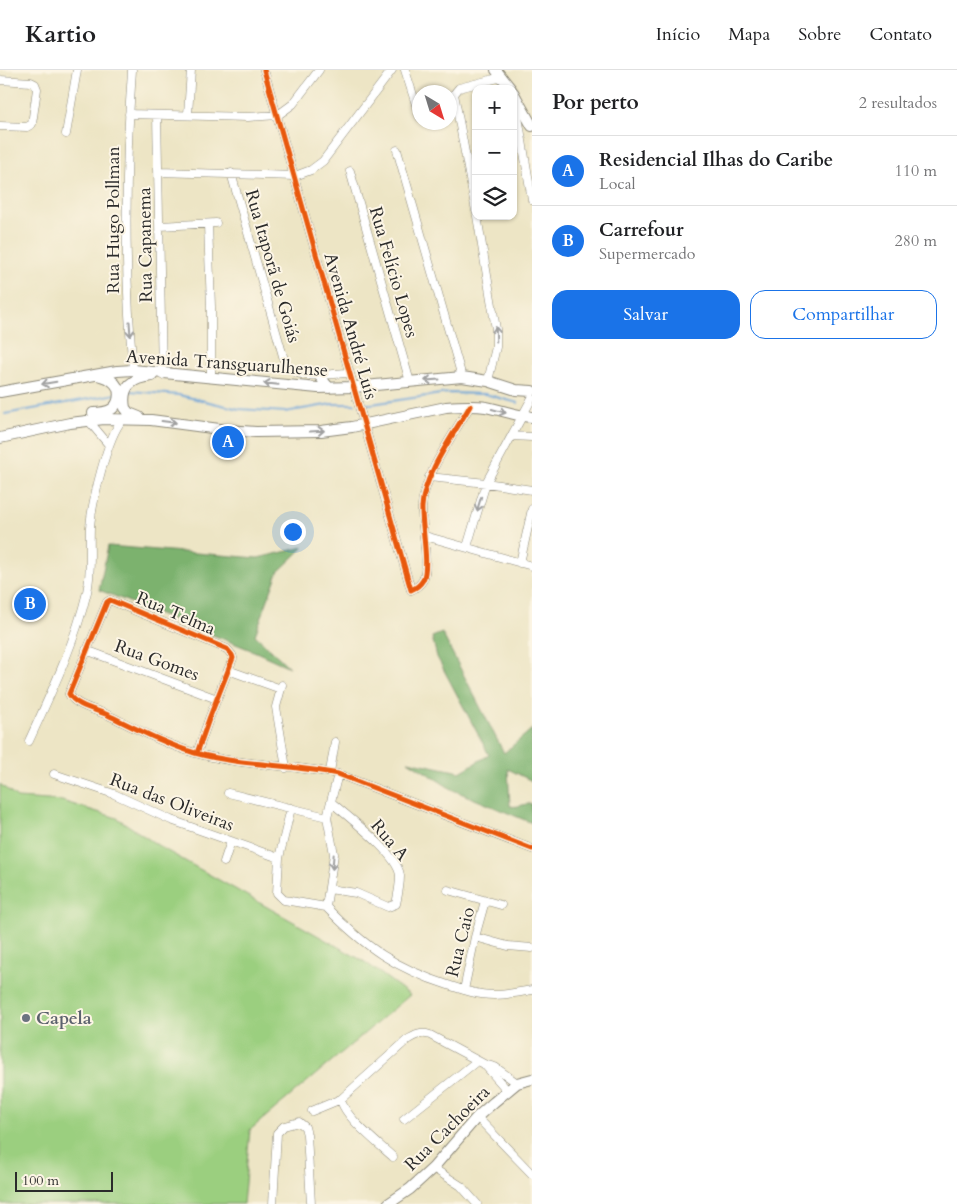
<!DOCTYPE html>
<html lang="pt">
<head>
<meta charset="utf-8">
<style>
  body { margin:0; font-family:Cardo,serif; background:#f2f2f2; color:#202124 }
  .controls { position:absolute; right:15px; top:15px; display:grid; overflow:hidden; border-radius:10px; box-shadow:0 1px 4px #0004 }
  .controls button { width:45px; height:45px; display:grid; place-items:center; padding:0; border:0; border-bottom:1px solid #e0e0e0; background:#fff; color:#202124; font:25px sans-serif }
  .compass { position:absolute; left:412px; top:15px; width:45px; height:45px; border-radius:50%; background:#fff; box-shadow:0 1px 4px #0004; rotate:142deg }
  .scale { position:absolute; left:15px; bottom:12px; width:98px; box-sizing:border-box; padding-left:5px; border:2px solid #2b2b2b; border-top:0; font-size:14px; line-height:18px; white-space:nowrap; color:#2b2b2b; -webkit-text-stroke:4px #fcf5e5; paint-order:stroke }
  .you { position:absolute; left:292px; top:461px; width:18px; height:18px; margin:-12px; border:4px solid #fff; border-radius:50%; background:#1a73e8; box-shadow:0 0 0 8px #1a73e833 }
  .badge { display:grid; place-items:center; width:32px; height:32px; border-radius:50%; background:#1a73e8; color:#fff; font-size:16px; font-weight:700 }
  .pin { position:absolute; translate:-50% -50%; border:2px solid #fff; box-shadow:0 1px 5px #0006 }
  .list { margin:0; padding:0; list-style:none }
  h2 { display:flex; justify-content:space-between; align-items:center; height:65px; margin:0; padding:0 20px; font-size:21px }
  h2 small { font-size:16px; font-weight:400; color:#757577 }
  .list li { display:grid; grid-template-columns:32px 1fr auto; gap:15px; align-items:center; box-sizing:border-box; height:70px; padding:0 20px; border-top:1px solid #e0e0e0 }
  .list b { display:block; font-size:19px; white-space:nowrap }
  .list p { margin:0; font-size:16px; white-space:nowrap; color:#757577 }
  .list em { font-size:16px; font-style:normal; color:#757577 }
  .actions { display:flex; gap:10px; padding:15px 20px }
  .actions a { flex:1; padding:11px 0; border:1px solid #1a73e8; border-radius:15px; text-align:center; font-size:18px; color:#1a73e8 }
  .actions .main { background:#1a73e8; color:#fff }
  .icon { flex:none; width:28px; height:28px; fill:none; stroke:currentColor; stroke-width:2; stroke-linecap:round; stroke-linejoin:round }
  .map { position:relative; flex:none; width:532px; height:1134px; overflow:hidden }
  header { display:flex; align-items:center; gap:30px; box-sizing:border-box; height:70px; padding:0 25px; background:#fff; border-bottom:1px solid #e0e0e0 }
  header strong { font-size:24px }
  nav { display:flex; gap:28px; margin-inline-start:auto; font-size:18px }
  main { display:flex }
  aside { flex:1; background:#fff }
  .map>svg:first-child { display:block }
  .green { fill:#9bcf7f; stroke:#637d55 }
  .forest { fill:#7cb26e; stroke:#546e4c }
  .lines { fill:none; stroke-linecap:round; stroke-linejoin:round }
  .stream { stroke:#68a3d8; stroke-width:2 }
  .minor-casing { stroke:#8c8878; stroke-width:9 }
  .major-casing { stroke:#8c8878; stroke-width:12 }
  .minor { stroke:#fff; stroke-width:8 }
  .major { stroke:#fff; stroke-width:10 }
  .cycleway-casing { stroke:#fcf5e5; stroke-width:8 }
  .cycleway { stroke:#e8590c; stroke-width:5 }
  .oneway { stroke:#a0a0a0 }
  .worship-dot { fill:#6b7280; stroke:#fcf5e5; stroke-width:2 }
  .labels { text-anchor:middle; stroke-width:4; stroke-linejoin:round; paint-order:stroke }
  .street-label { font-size:18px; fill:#2b2b2b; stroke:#fcf5e5 }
  .worship-label { font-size:18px; font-weight:bold; fill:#5b616d; stroke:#fcf5e5; text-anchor:start }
</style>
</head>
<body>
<header>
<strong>Kartio</strong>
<nav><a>Início</a><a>Mapa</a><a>Sobre</a><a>Contato</a></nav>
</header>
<main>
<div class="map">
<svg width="532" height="1134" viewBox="0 0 532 1134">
  <rect width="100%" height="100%" fill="#fcf5e5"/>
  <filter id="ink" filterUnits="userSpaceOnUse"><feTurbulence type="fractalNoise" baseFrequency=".02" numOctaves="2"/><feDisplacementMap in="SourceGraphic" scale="10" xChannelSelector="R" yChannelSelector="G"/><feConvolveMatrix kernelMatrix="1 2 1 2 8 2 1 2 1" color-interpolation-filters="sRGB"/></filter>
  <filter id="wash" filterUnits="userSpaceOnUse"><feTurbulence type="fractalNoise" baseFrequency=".0096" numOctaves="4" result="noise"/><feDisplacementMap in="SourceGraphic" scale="20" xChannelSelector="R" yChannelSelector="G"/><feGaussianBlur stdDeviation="1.12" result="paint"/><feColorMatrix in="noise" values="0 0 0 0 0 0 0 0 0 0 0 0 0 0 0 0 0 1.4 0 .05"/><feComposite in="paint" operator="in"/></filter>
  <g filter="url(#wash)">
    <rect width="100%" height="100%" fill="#ede5c5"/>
    <!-- green -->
    <path class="green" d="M0,714L17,728L62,731L117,748L162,778L365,892L410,925L250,1060L243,1134H0Z"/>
    <!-- forest -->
    <path class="forest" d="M108,476L258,488L304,477L278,502L255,565L289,597L256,582L99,520Z
      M442,563L504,683L532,659V711L508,699L510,736C519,738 524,733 532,734V753L453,720L408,691L460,702L489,685L437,587L432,567Z"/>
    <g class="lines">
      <!-- stream -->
      <path class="stream" d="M130,321L179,325L239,339L285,342L332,334H355
        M360,334H371L448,323L485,324L518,333
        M5,344L116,324"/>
    </g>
  </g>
  <g filter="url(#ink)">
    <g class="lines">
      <!-- minor casing -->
      <g class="minor-casing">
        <path id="minor" d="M132,0C125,100 124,201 133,300
          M264,0L411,520C416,518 420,515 423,510C430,496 421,454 422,437C423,406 454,364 470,336
          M405,0L420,47
          M0,10L31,12L35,14L37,19L32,54L27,57L0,56
          M515,29L532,130
          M129,44L248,47L278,45L293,34L319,0
          M188,44L191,0
          M157,45L162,305
          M66,64L77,0
          M397,80L462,307
          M350,101L410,312
          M159,102L295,106L311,100L323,91L392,0
          M231,103L285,293C296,312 327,304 345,303
          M476,141L454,24L459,18L502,7
          M477,146L496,259V277L488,311
          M208,154L211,237V307
          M160,156L216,153
          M88,350L109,375
          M512,366L532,367
          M429,407L486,413L532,420
          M425,466L532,496
          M467,477L486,413L532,328
          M520,493L532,439
          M86,580L217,629
          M228,600L281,619
          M282,615L276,637L286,698
          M29,671C51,623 75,573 87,522C92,500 89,479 90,457C92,433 107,366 123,349
          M197,683L209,649L233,588L232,585L227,579L110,530L107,532L69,624C75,636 97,640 108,645C137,659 165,674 195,683C242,696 291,694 338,704L532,779
          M330,702L335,672
          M54,704L114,724L171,750L279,788
          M228,723L327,747
          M291,738L279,788L277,823L284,830L326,837
          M224,792L231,771
          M329,819L356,823L388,837L396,834C398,825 400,815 400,806C399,785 347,746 331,732
          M448,820L501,835
          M326,837C365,877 395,898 448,915C463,920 478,925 494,925C506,925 520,922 532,920
          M326,837L334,784L327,747L338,704
          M475,867L508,876L532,878
          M464,920L475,867L485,831
          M484,994L507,1020
          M341,1029C343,1046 380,1075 393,1087
          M312,1041L341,1029L407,970C415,965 421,962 430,965L484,994L495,997L517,1013
          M477,1047L532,1104
          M404,1049L477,991
          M433,1098L461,1116L477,1134
          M273,1134L277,1063L284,1056L299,1052L305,1057L307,1065L311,1134"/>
      </g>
      <!-- major casing -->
      <g class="major-casing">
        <path id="major" d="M496,0L511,19
          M513,22L532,56
          M318,304L329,318
          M0,322L117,301L133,300L318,318L354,317L462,307L488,311L516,320L532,321
          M93,343C99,343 107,342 112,339C121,332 121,317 112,311C108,308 103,307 98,305
          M139,347L129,343L125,338C121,316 132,308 152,306
          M0,368L70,353L104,349L151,350L227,360L256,362L321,361L352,357L446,337C459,336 473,335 486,337C502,340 516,346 532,347
          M388,1134L410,1119L433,1098L477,1047L494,1032L517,1013L532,1009"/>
      </g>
      <!-- minor -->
      <use href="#minor" class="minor"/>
      <!-- major -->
      <use href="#major" class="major"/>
      <!-- cycleway casing -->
      <g class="cycleway-casing">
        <path id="cycleway" d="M264,0L411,520C416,518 420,515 423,510C430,496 421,454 422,437C423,406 454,364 470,336
          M197,683L209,649L233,588L232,585L227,579L110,530L107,532L69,624C75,636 97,640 108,645C137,659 165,674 195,683C242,696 291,694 338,704L532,779"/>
      </g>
      <!-- cycleway -->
      <use href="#cycleway" class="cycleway"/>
    </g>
    <!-- one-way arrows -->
    <defs><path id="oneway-shaft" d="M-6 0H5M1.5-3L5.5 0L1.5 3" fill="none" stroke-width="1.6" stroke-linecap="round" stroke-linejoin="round" transform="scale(1.25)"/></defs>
    <g class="oneway">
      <use href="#oneway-shaft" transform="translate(130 259) rotate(86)"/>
      <use href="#oneway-shaft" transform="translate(496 264) rotate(-92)"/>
      <use href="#oneway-shaft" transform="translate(432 310) rotate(176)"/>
      <use href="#oneway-shaft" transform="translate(49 313) rotate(170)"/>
      <use href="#oneway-shaft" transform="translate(271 314) rotate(-174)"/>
      <use href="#oneway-shaft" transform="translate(499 341) rotate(15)"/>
      <use href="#oneway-shaft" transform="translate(169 352) rotate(7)"/>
      <use href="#oneway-shaft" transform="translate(317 361) rotate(-3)"/>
      <use href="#oneway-shaft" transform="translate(479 434) rotate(107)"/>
      <use href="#oneway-shaft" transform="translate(333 792) rotate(95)"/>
    </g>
  </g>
  <!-- markers -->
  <circle class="worship-dot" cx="26" cy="948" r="5"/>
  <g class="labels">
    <!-- street labels -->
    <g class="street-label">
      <text transform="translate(113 150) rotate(-90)" y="6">Rua Hugo Pollman</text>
      <text transform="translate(145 175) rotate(-91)" y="6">Rua Capanema</text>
      <text transform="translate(273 196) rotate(74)" y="6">Rua Itaporã de Goiás</text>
      <text transform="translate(394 202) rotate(74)" y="6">Rua Felício Lopes</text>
      <text transform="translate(351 256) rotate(74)" y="6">Avenida André Luís</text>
      <text transform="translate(227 293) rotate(4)" y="6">Avenida Transguarulhense</text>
      <text transform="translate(176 543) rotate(23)" y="6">Rua Telma</text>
      <text transform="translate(157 590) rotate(20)" y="6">Rua Gomes</text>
      <text transform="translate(172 732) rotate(21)" y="6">Rua das Oliveiras</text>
      <text transform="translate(390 770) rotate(50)" y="6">Rua A</text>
      <text transform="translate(460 872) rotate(-76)" y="6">Rua Caio</text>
      <text transform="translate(447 1058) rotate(-45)" y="6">Rua Cachoeira</text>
    </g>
    <!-- worship labels -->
    <g class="worship-label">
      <text x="36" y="954">Capela</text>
    </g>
  </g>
</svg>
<div class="controls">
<button>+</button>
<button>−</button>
<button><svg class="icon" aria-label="layers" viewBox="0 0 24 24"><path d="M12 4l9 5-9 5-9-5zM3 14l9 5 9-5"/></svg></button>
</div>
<svg class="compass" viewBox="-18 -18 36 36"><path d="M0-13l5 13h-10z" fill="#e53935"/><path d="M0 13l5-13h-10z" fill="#757577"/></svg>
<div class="scale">100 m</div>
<div class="you"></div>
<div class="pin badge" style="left:228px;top:372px">A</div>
<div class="pin badge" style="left:30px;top:534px">B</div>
</div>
<aside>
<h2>Por perto<small>2 resultados</small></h2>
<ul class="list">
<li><span class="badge">A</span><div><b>Residencial Ilhas do Caribe</b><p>Local</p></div><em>110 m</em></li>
<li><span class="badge">B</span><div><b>Carrefour</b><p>Supermercado</p></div><em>280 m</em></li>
</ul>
<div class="actions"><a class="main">Salvar</a><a>Compartilhar</a></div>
</aside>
</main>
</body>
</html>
